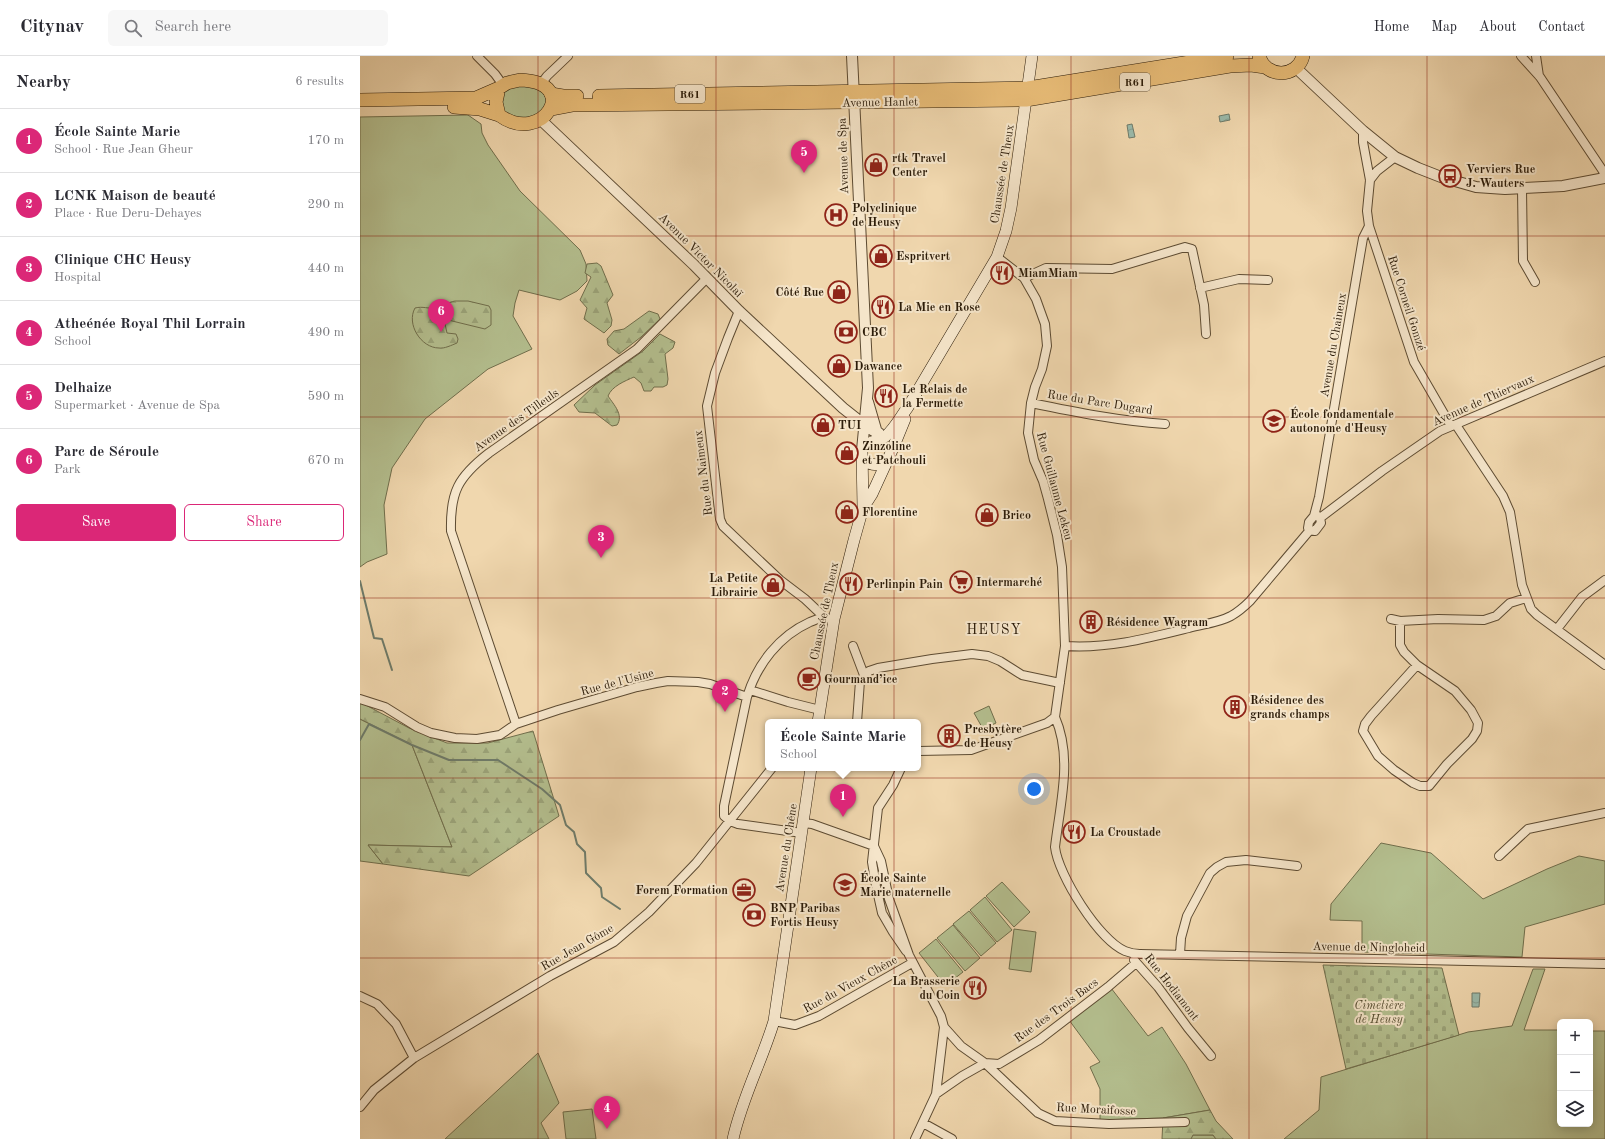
<!DOCTYPE html>
<html lang="en">
<head>
<meta charset="utf-8">
<style>
  body { margin:0; font-family:"Old Standard TT",serif; background:#f7f7f7; color:#2b2b33 }
  .controls { position:absolute; right:12px; bottom:12px; display:grid; overflow:hidden; border-radius:6px; box-shadow:0 2px 10px #0003 }
  .controls button { width:36px; height:36px; display:grid; place-items:center; padding:0; border:0; border-bottom:1px solid #e1e1e2; background:#fff; color:#2b2b33; font:20px sans-serif }
  .you { position:absolute; left:674px; top:733px; width:14px; height:14px; margin:-10px; border:3px solid #fff; border-radius:50%; background:#1a73e8; box-shadow:0 0 0 6px #1a73e833 }
  .badge { display:grid; place-items:center; width:26px; height:26px; border-radius:50%; background:#db2777; color:#fff; font-size:13px; font-weight:700 }
  .pin { position:absolute; translate:-50% -33px; filter:drop-shadow(0 1px 2px #0008) }
  .pin::after { content:''; position:absolute; top:21px; width:14px; height:12px; background:inherit; clip-path:polygon(0 0,100% 0,50% 100%) }
  .popup { position:absolute; left:405px; top:663px; width:156px; height:52px; box-sizing:border-box; display:grid; place-content:center; border-radius:6px; background:#fff; filter:drop-shadow(0 1px 3px #0005); font-size:13px; white-space:nowrap; color:#7c7c81 }
  .popup b { font-size:15px; color:#2b2b33 }
  .popup::after { content:''; position:absolute; left:50%; top:100%; margin-left:-8px; border:8px solid transparent; border-top-color:#fff }
  .list { margin:0; padding:0; list-style:none }
  h2 { display:flex; justify-content:space-between; align-items:center; height:52px; margin:0; padding:0 16px; font-size:17px }
  h2 small { font-size:13px; font-weight:400; color:#7c7c81 }
  .list li { display:grid; grid-template-columns:26px 1fr auto; gap:12px; align-items:center; box-sizing:border-box; height:64px; padding:0 16px; border-top:1px solid #e1e1e2 }
  .list b { display:block; font-size:15px; white-space:nowrap }
  .list p { margin:0; font-size:13px; white-space:nowrap; color:#7c7c81 }
  .list em { font-size:13px; font-style:normal; color:#7c7c81 }
  .actions { display:flex; gap:8px; padding:12px 16px }
  .actions a { flex:1; padding:9px 0; border:1px solid #db2777; border-radius:6px; text-align:center; font-size:14px; color:#db2777 }
  .actions .main { background:#db2777; color:#fff }
  .icon { flex:none; width:22px; height:22px; fill:none; stroke:currentColor; stroke-width:2; stroke-linecap:round; stroke-linejoin:round }
  .map { position:relative; flex:none; width:1245px; height:1083px; overflow:hidden }
  header { display:flex; align-items:center; gap:24px; box-sizing:border-box; height:56px; padding:0 20px; background:#fff; border-bottom:1px solid #e1e1e2 }
  header strong { font-size:19px }
  nav { display:flex; gap:22px; margin-inline-start:auto; font-size:14px }
  .search { width:280px; height:36px; background:#f7f7f7; display:flex; align-items:center; gap:10px; box-sizing:border-box; padding:0 14px; border-radius:6px; color:#7c7c81; font-size:15px }
  main { display:flex }
  aside { flex:1; background:#fff }
  .map>svg:first-child { display:block }
  .green { fill:#b4bf8f; stroke:#706e4c }
  .forest { fill:url(#forest-firs); stroke:#706e4c }
  .cemetery { fill:url(#cemetery-stones); stroke:#706e4c }
  .water { fill:url(#water-waves); stroke:#6e7b6a }
  .lines { fill:none; stroke-linecap:round; stroke-linejoin:round }
  .stream { stroke:#6e7b6a; stroke-width:2 }
  .minor-casing { stroke:#5d4b32; stroke-width:10 }
  .tertiary-casing { stroke:#5d4b32; stroke-width:12 }
  .secondary-casing { stroke:#2c1c09; stroke-width:12 }
  .primary-casing { stroke:#2c1c09; stroke-width:14 }
  .trunk-casing { stroke:#2c1c09; stroke-width:14 }
  .minor { stroke:#f5e5ca; stroke-width:8 }
  .tertiary { stroke:#f5e5ca; stroke-width:10 }
  .secondary { stroke:#f5e5ca; stroke-width:11 }
  .primary { stroke:#e8bc77; stroke-width:13 }
  .trunk { stroke:#e8bc77; stroke-width:13 }
  .grid { fill:none; stroke:#8f2418; stroke-width:1; stroke-opacity:0.55 }
  .labels { text-anchor:middle; stroke-width:4; stroke-linejoin:round; paint-order:stroke }
  .shield { fill:#f5e5ca; stroke:#685843; stroke-width:1 }
  .shield-label { font-size:11px; font-weight:bold; fill:#2c1c09 }
  .street-label { font-size:12px; fill:#2c1c09; stroke:#f5e5ca }
  .poi-label { font-size:12px; font-weight:bold; fill:#2c1c09; stroke:#f5e5ca; text-anchor:start }
  .park-label { font-size:12px; font-style:italic; fill:#554d31; stroke:#f5e5ca }
  .quarter-label { font-size:14px; letter-spacing:1px; fill:#2c1c09; stroke:#f5e5ca }
</style>
</head>
<body>
<header>
<strong>Citynav</strong>
<div class="search"><svg class="icon" aria-label="search" viewBox="0 0 24 24"><circle cx="10" cy="10" r="6"/><path d="M15 15l6 6"/></svg>Search here</div>
<nav><a>Home</a><a>Map</a><a>About</a><a>Contact</a></nav>
</header>
<main>
<aside>
<h2>Nearby<small>6 results</small></h2>
<ul class="list">
<li><span class="badge">1</span><div><b>École Sainte Marie</b><p>School · Rue Jean Gheur</p></div><em>170 m</em></li>
<li><span class="badge">2</span><div><b>LCNK Maison de beauté</b><p>Place · Rue Deru-Dehayes</p></div><em>290 m</em></li>
<li><span class="badge">3</span><div><b>Clinique CHC Heusy</b><p>Hospital</p></div><em>440 m</em></li>
<li><span class="badge">4</span><div><b>Atheénée Royal Thil Lorrain</b><p>School</p></div><em>490 m</em></li>
<li><span class="badge">5</span><div><b>Delhaize</b><p>Supermarket · Avenue de Spa</p></div><em>590 m</em></li>
<li><span class="badge">6</span><div><b>Parc de Séroule</b><p>Park</p></div><em>670 m</em></li>
</ul>
<div class="actions"><a class="main">Save</a><a>Share</a></div>
</aside>
<div class="map">
<svg width="1245" height="1083" viewBox="0 0 1245 1083">
  <defs>
    <pattern id="forest-firs" width="22" height="20" patternUnits="userSpaceOnUse"><rect width="22" height="20" fill="#b4bf8f"/><path d="M5 1l3.5 6h-7zM16 11l3.5 6h-7z" fill="#9ba47a"/></pattern>
    <pattern id="cemetery-stones" width="16" height="16" patternUnits="userSpaceOnUse"><rect width="16" height="16" fill="#b4bf8f"/><path d="M2 7V4a2 2 0 0 1 4 0v3zM10 15v-3a2 2 0 0 1 4 0v3z" fill="#9ba47a"/></pattern>
    <pattern id="water-waves" width="16" height="10" patternUnits="userSpaceOnUse"><rect width="16" height="10" fill="#9abaab"/><path d="M0 5q4-4 8 0t8 0" fill="none" stroke="#859f92"/></pattern>
  </defs>
  <rect width="100%" height="100%" fill="#f0d7ae"/>
  <filter id="stains"><feTurbulence type="fractalNoise" baseFrequency=".005" numOctaves="4"/><feColorMatrix values="0 0 0 0 .2 0 0 0 0 .09 0 0 0 0 .02 0 0 0 .5 -.17"/></filter>
  <radialGradient id="worn" r=".72"><stop offset=".6" stop-color="#630" stop-opacity="0"/><stop offset="1" stop-color="#630" stop-opacity=".3"/></radialGradient>
  <!-- green -->
  <path class="green" d="M153,29L181,32L187,45L185,53L175,61L158,62L142,54C142,42 140,35 153,29Z
    M108,59L121,68L122,77L128,89L160,135L220,194L226,208L227,225L217,235L200,244L159,234L155,247L153,260L172,293L128,313L65,363L32,412L24,449L27,498L7,506L0,511V61Z
    M629,650L636,667L623,673L614,657Z
    M0,663L52,689L92,791L8,789L23,808L0,805Z
    M1021,787L1071,797L1123,843L1187,813L1219,800L1245,805V848L1165,871L1162,901L1002,896V865L970,864L971,848Z
    M642,826L670,856L654,871L626,840Z
    M625,841L652,874L637,886L610,854Z
    M609,855L636,887L621,900L593,868Z
    M593,869L620,902L605,915L577,882Z
    M654,873L676,876L671,916L649,913Z
    M576,883L603,916L585,930L559,897Z
    M1173,913H1185L1164,974H1200V1068H1230V975H1245V1083H924L959,1054L961,1021L1108,976L1152,970Z
    M751,932L788,980L802,971L826,1008L850,1054L803,1062L740,1064V1033L730,1011L740,1006L709,964Z
    M178,997L199,1047L181,1067L189,1083H85Z
    M232,1053L236,1083H206L203,1056Z
    M832,1079H853L856,1083H831Z"/>
  <!-- forest -->
  <path class="forest" d="M237,207L241,210L253,239L247,247L252,264L251,270L244,277L224,263L227,252L220,244L231,221L225,217L227,208Z
    M95,245H108L129,250L131,254V269L125,273L88,264L85,268L87,277L96,278L98,283L97,287C92,289 84,293 79,292C61,292 46,268 55,252C63,250 68,253 76,252C81,252 88,246 95,245Z
    M289,255L298,258L300,263L281,281L259,298L248,289L247,283L254,275L264,273Z
    M300,278L315,286L313,292L305,298L308,323L307,329L303,331H294L291,335H284L281,327L274,321C265,325 252,330 248,340C254,349 264,359 257,369L252,370L235,357L219,356L214,349L235,329L283,295Z
    M0,646L49,672L87,687H128L173,675L199,760L109,820L23,808L8,789L92,791L52,689L0,663Z
    M850,1054L856,1065L873,1083H856L853,1079H833L831,1083H802L803,1062Z"/>
  <!-- cemetery -->
  <path class="cemetery" d="M963,909L1082,912L1099,979L986,1013Z"/>
  <!-- water -->
  <path class="water" d="M869,58L870,64L860,66L859,60Z
    M772,68L775,81L769,82L767,69Z
    M1112,937H1120L1119,951H1112Z"/>
  <g class="lines">
    <!-- stream -->
    <path class="stream" d="M0,525L14,582L22,583L32,614
      M0,684L9,668L52,689L89,704H138L182,733L200,749L206,769L214,776L217,788L225,796L226,817L241,832L242,841L260,853"/>
    <!-- minor casing -->
    <g class="minor-casing">
      <path id="minor" d="M117,0L135,18L143,29
        M1161,0L1180,21L1243,115L1245,122
        M1176,0L1179,20
        M181,28L187,20L208,0
        M1003,75V86L1010,124L1007,155L1009,170L1054,306L1091,370
        M1010,124L1017,115L1035,101
        M1162,133L1163,205L1175,226
        M637,201L664,222L676,243L685,268L687,290L682,313L675,331L671,347L668,377L674,404L683,425L688,443L697,479L702,511L705,590L695,661
        M664,222L686,212L752,213L825,191L832,193L844,249L846,278
        M840,232L879,223L908,224
        M379,255L368,282L355,317L347,350L360,463L363,470L420,524L445,543L463,560
        M671,347C715,356 760,365 805,368
        M1096,369L1143,440L1150,456L1162,529L1171,553L1177,559L1245,609
        M954,460L959,441L1003,182L1009,170
        M954,460H958L960,462L961,467L955,475L950,474L948,472L949,466Z
        M960,462L1022,415L1080,375L1245,305
        M1031,563L1040,565L1078,563L1124,564L1136,560L1150,547L1166,542
        M1040,565V589L1044,596L1057,609L1095,635L1111,654L1118,667L1117,675L1112,683L1087,708L1069,730H1060L1053,727L1034,714L1018,700L1003,675L1005,668L1011,660L1057,609
        M1197,573L1222,541L1245,524
        M493,590L504,619
        M705,590C748,593 789,582 829,572C843,568 858,567 871,560C878,556 884,551 890,545L950,474
        M390,634L428,646L460,654
        M0,643L25,651L57,671L71,677L95,682L117,683L140,679L156,668L198,654L277,631L296,627L308,625L338,626L350,628L387,641
        M695,661C713,702 700,748 695,791C698,819 739,884 765,895C770,897 775,898 780,898L1245,908
        M497,666L500,625L509,615L518,612L572,603L612,598L628,600L640,605L662,619L700,627
        M156,668L91,475C90,436 98,421 129,397L277,293L347,222
        M558,695L611,694L687,667L695,661
        M541,712L533,729L518,752L512,806L516,830L522,857L533,876L546,895
        M443,767L452,768L514,790
        M442,777L378,768L370,765L364,760V750L387,641C397,608 419,580 450,566C456,564 461,560 467,562
        M514,790L521,805L529,843L549,899L581,960L584,971L576,1038
        M1139,800L1168,773L1245,757
        M820,898L821,882L827,860L850,817L857,811L866,806L886,804L937,810
        M774,904L798,931L828,972L851,1000
        M0,940L17,948L36,968L54,1002
        M414,965L435,969L459,960L552,907
        M584,971L601,990L625,1007L678,1057L695,1065L749,1068L825,1066
        M0,1051L14,1034L54,1002L190,920L254,886L289,856L336,807L412,712
        M563,1067L592,1083
        M555,1083L576,1038L602,1020L625,1007L639,1008L679,984L748,931L776,907"/>
    </g>
    <!-- tertiary casing -->
    <g class="tertiary-casing">
      <path id="tertiary" d="M492,0L508,332L502,394
        M935,11L1003,75L1035,101L1058,112L1081,121L1116,131L1145,133L1203,130L1245,122
        M181,64L334,209L379,255L483,352L507,371L517,377L521,383
        M508,346L517,377H519"/>
    </g>
    <!-- secondary casing -->
    <g class="secondary-casing">
      <path id="secondary" d="M502,402C508,409 515,410 524,408
        M503,452L502,394C508,384 518,386 526,380C535,372 541,360 548,351L637,201L646,175L651,152L672,0
        M458,666L474,563L494,484L503,452L512,438L534,390L545,363
        M373,1083C382,1042 402,1005 414,965L451,712"/>
    </g>
    <!-- primary casing -->
    <g class="primary-casing">
      <path id="primary" d="M191,38L203,40H217"/>
    </g>
    <!-- trunk casing -->
    <g class="trunk-casing">
      <path id="trunk" d="M899,0C905,22 937,23 943,0
        M160,24C223,26 182,91 139,59L136,46L139,32L147,27Z
        M239,40L668,32L867,0
        M0,44L116,42L139,32
        M94,51L120,53L139,59
        M191,53L212,49L666,44L870,10L891,9L905,11"/>
    </g>
    <!-- minor -->
    <use href="#minor" class="minor"/>
    <!-- tertiary -->
    <use href="#tertiary" class="tertiary"/>
    <!-- secondary -->
    <use href="#secondary" class="secondary"/>
    <!-- primary -->
    <use href="#primary" class="primary"/>
    <!-- trunk -->
    <use href="#trunk" class="trunk"/>
  </g>
  <!-- grid -->
  <path class="grid" d="M178,0V1083M356,0V1083M534,0V1083M711,0V1083M889,0V1083M1067,0V1083M0,180H1245M0,361H1245M0,542H1245M0,722H1245M0,902H1245"/>
  <!-- icons -->
  <defs>
    <g id="shop-ring" transform="scale(1.15)"><circle r="9.5" fill="#f5e5ca" stroke="#8f2418" stroke-width="1.5"/><path d="M-5-2.5h2.3a2.7 3.5 0 0 1 5.4 0H5L5.5 6h-11ZM-1.5-2.5h3a1.5 2.3 0 0 0-3 0Z" fill="#8f2418"/></g>
    <g id="bus-ring" transform="scale(1.15)"><circle r="9.5" fill="#f5e5ca" stroke="#8f2418" stroke-width="1.5"/><path d="M-5-6H5V4H4V6H2V4H-2V6H-4V4H-5ZM-3.5-4V0h7V-4ZM-3.5 1.2v1.5H-2V1.2ZM2 1.2v1.5H3.5V1.2Z" fill="#8f2418"/></g>
    <g id="hospital-ring" transform="scale(1.15)"><circle r="9.5" fill="#f5e5ca" stroke="#8f2418" stroke-width="1.5"/><path d="M-5-5h3v3.5h4V-5h3V5h-3V1.5h-4V5h-3Z" fill="#8f2418"/></g>
    <g id="restaurant-ring" transform="scale(1.15)"><circle r="9.5" fill="#f5e5ca" stroke="#8f2418" stroke-width="1.5"/><path d="M-5-6h1v4h1v-4h1v4h1v-4h1v5L-1.5 .5V6h-2V.5L-5-1ZM5-6V6H3V1.5H1.5Q1.5-4 5-6Z" fill="#8f2418"/></g>
    <g id="bank-ring" transform="scale(1.15)"><circle r="9.5" fill="#f5e5ca" stroke="#8f2418" stroke-width="1.5"/><path d="M-6-4H6V4H-6ZM0-2.3a2.3 2.3 0 1 0 0 4.6a2.3 2.3 0 1 0 0-4.6Z" fill="#8f2418"/></g>
    <g id="school-ring" transform="scale(1.15)"><circle r="9.5" fill="#f5e5ca" stroke="#8f2418" stroke-width="1.5"/><path d="M0-5L7-2L0 1L-7-2ZM-4 1L0 2.5L4 1V4Q0 6-4 4Z" fill="#8f2418"/></g>
    <g id="supermarket-ring" transform="scale(1.15)"><circle r="9.5" fill="#f5e5ca" stroke="#8f2418" stroke-width="1.5"/><path d="M-6-5.5h2.5l.6 2H6L4.5 2H-2.5L-4.4-4H-6ZM-1.5 3.2a1.3 1.3 0 1 0 .1 0ZM3 3.2a1.3 1.3 0 1 0 .1 0Z" fill="#8f2418"/></g>
    <g id="building-ring" transform="scale(1.15)"><circle r="9.5" fill="#f5e5ca" stroke="#8f2418" stroke-width="1.5"/><path d="M-4-6H4V6H1V3H-1V6H-4ZM-2.5-4.3h1.7v1.8h-1.7ZM.8-4.3h1.7v1.8H.8ZM-2.5-1h1.7V.8h-1.7ZM.8-1h1.7V.8H.8Z" fill="#8f2418"/></g>
    <g id="cafe-ring" transform="scale(1.15)"><circle r="9.5" fill="#f5e5ca" stroke="#8f2418" stroke-width="1.5"/><path d="M-5.5-4.5H6V0H3Q3 3.5 0 3.5H-2.5Q-5.5 3.5-5.5 0ZM3-3.2v2h1.7v-2ZM-6 4.5H4V6H-6Z" fill="#8f2418"/></g>
    <g id="office-ring" transform="scale(1.15)"><circle r="9.5" fill="#f5e5ca" stroke="#8f2418" stroke-width="1.5"/><path d="M-6-3h4V-5.5h4V-3h4V5H-6ZM-1-4.5V-3h2v-1.5ZM-6 0V1H6V0Z" fill="#8f2418"/></g>
  </defs>
  <g fill-rule="evenodd">
    <use href="#shop-ring" x="516" y="109"/>
    <use href="#bus-ring" x="1090" y="120"/>
    <use href="#hospital-ring" x="476" y="159"/>
    <use href="#shop-ring" x="521" y="200"/>
    <use href="#restaurant-ring" x="642" y="217"/>
    <use href="#shop-ring" x="479" y="236"/>
    <use href="#restaurant-ring" x="523" y="251"/>
    <use href="#bank-ring" x="486" y="276"/>
    <use href="#shop-ring" x="479" y="310"/>
    <use href="#restaurant-ring" x="526" y="340"/>
    <use href="#school-ring" x="914" y="365"/>
    <use href="#shop-ring" x="463" y="369"/>
    <use href="#shop-ring" x="487" y="397"/>
    <use href="#shop-ring" x="487" y="456"/>
    <use href="#shop-ring" x="627" y="459"/>
    <use href="#supermarket-ring" x="601" y="526"/>
    <use href="#restaurant-ring" x="491" y="528"/>
    <use href="#shop-ring" x="413" y="529"/>
    <use href="#building-ring" x="731" y="566"/>
    <use href="#cafe-ring" x="449" y="623"/>
    <use href="#building-ring" x="875" y="651"/>
    <use href="#building-ring" x="589" y="680"/>
    <use href="#restaurant-ring" x="714" y="776"/>
    <use href="#school-ring" x="485" y="829"/>
    <use href="#office-ring" x="384" y="834"/>
    <use href="#bank-ring" x="394" y="859"/>
    <use href="#restaurant-ring" x="615" y="932"/>
  </g>
  <g class="labels">
    <!-- shield labels -->
    <g class="shield">
      <rect x="760" y="17" width="30" height="18" rx="3"/>
      <rect x="315" y="29" width="30" height="18" rx="3"/>
    </g>
    <g class="shield-label">
      <text x="775" y="30">R61</text>
      <text x="330" y="42">R61</text>
    </g>
    <!-- street labels -->
    <g class="street-label">
      <text transform="translate(520 46) rotate(-1)" y="4">Avenue Hanlet</text>
      <text transform="translate(483 100) rotate(-92)" y="4">Avenue de Spa</text>
      <text transform="translate(642 118) rotate(-81)" y="4">Chaussée de Theux</text>
      <text transform="translate(341 199) rotate(45)" y="4">Avenue Victor Nicolaï</text>
      <text transform="translate(1047 247) rotate(72)" y="4">Rue Corneil Gomzé</text>
      <text transform="translate(973 289) rotate(-80)" y="4">Avenue du Chaineux</text>
      <text transform="translate(1123 344) rotate(-24)" y="4">Avenue de Thiervaux</text>
      <text transform="translate(740 346) rotate(9)" y="4">Rue du Parc Dugard</text>
      <text transform="translate(156 364) rotate(-35)" y="4">Avenue des Tilleuls</text>
      <text transform="translate(343 417) rotate(-97)" y="4">Rue du Naimeux</text>
      <text transform="translate(695 430) rotate(75)" y="4">Rue Guillaume Lekeu</text>
      <text transform="translate(464 555) rotate(-78)" y="4">Chaussée de Theux</text>
      <text transform="translate(257 626) rotate(-15)" y="4">Rue de l'Usine</text>
      <text transform="translate(426 792) rotate(-81)" y="4">Avenue du Chêne</text>
      <text transform="translate(217 891) rotate(-30)" y="4">Rue Jean Gôme</text>
      <text transform="translate(1009 891) rotate(1)" y="4">Avenue de Ningloheid</text>
      <text transform="translate(490 928) rotate(-29)" y="4">Rue du Vieux Chêne</text>
      <text transform="translate(812 931) rotate(52)" y="4">Rue Hodiamont</text>
      <text transform="translate(696 954) rotate(-36)" y="4">Rue des Trois Bacs</text>
      <text transform="translate(736 1053) rotate(3)" y="4">Rue Moraifosse</text>
    </g>
    <!-- poi labels -->
    <g class="poi-label">
      <text x="532" y="106">rtk Travel<tspan x="532" dy="14">Center</tspan></text>
      <text x="1106" y="117">Verviers Rue<tspan x="1106" dy="14">J. Wauters</tspan></text>
      <text x="492" y="156">Polyclinique<tspan x="492" dy="14">de Heusy</tspan></text>
      <text x="536" y="204">Espritvert</text>
      <text x="658" y="221">MiamMiam</text>
      <text x="464" y="240" text-anchor="end">Côté Rue</text>
      <text x="538" y="255">La Mie en Rose</text>
      <text x="502" y="280">CBC</text>
      <text x="494" y="314">Dawance</text>
      <text x="542" y="337">Le Relais de<tspan x="542" dy="14">la Fermette</tspan></text>
      <text x="930" y="362">École fondamentale<tspan x="930" dy="14">autonome d'Heusy</tspan></text>
      <text x="478" y="373">TUI</text>
      <text x="502" y="394">Zinzoline<tspan x="502" dy="14">et Patchouli</tspan></text>
      <text x="502" y="460">Florentine</text>
      <text x="642" y="463">Brico</text>
      <text x="398" y="526" text-anchor="end">La Petite<tspan x="398" dy="14">Librairie</tspan></text>
      <text x="616" y="530">Intermarché</text>
      <text x="506" y="532">Perlinpin Pain</text>
      <text x="746" y="570">Résidence Wagram</text>
      <text x="464" y="627">Gourmand’ice</text>
      <text x="890" y="648">Résidence des<tspan x="890" dy="14">grands champs</tspan></text>
      <text x="604" y="677">Presbytère<tspan x="604" dy="14">de Heusy</tspan></text>
      <text x="730" y="780">La Croustade</text>
      <text x="500" y="826">École Sainte<tspan x="500" dy="14">Marie maternelle</tspan></text>
      <text x="368" y="838" text-anchor="end">Forem Formation</text>
      <text x="410" y="856">BNP Paribas<tspan x="410" dy="14">Fortis Heusy</tspan></text>
      <text x="600" y="929" text-anchor="end">La Brasserie<tspan x="600" dy="14">du Coin</tspan></text>
    </g>
    <!-- park labels -->
    <g class="park-label">
      <text x="1019" y="953">Cimetière<tspan x="1019" dy="14">de Heusy</tspan></text>
    </g>
    <!-- quarter labels -->
    <g class="quarter-label">
      <text x="634" y="578">HEUSY</text>
    </g>
  </g>
  <rect width="100%" height="100%" filter="url(#stains)"/>
  <rect width="100%" height="100%" fill="url(#worn)"/>
</svg>
<div class="controls">
<button>+</button>
<button>−</button>
<button><svg class="icon" aria-label="layers" viewBox="0 0 24 24"><path d="M12 4l9 5-9 5-9-5zM3 14l9 5 9-5"/></svg></button>
</div>
<div class="you"></div>
<div class="pin badge" style="left:483px;top:761px">1</div>
<div class="popup"><b>École Sainte Marie</b>School</div>
<div class="pin badge" style="left:365px;top:656px">2</div>
<div class="pin badge" style="left:241px;top:502px">3</div>
<div class="pin badge" style="left:247px;top:1073px">4</div>
<div class="pin badge" style="left:444px;top:117px">5</div>
<div class="pin badge" style="left:81px;top:276px">6</div>
</div>
</main>
</body>
</html>
